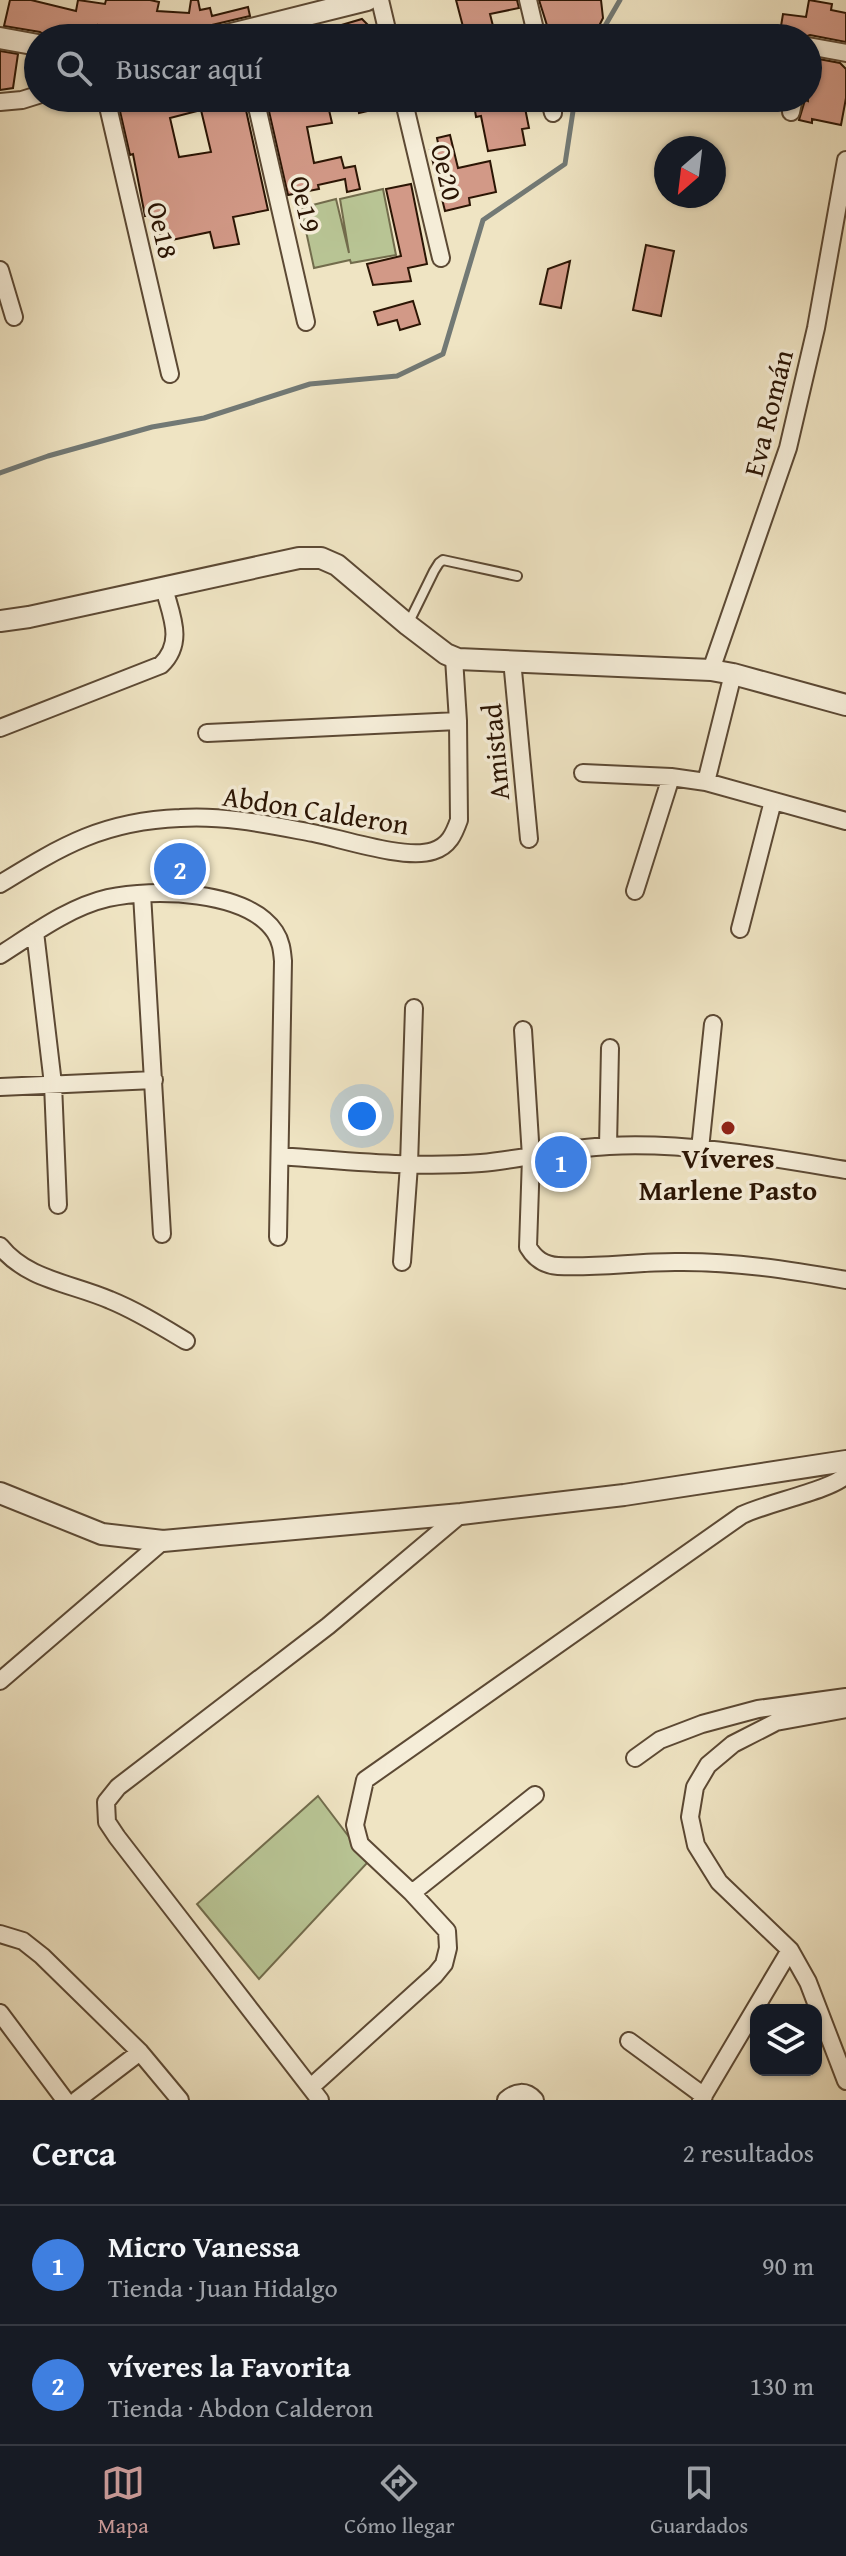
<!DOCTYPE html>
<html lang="es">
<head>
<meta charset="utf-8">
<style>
  body { margin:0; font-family:"Gentium Book Plus",serif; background:#242831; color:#f1f3f6 }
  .controls { position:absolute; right:24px; bottom:24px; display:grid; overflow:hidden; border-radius:16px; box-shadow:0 2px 6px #0004 }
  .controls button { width:72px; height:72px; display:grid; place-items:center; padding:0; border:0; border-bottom:2px solid #363941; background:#171b24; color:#f1f3f6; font:40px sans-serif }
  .compass { position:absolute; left:654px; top:136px; width:72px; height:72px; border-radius:50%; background:#171b24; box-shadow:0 2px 6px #0004; rotate:208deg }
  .you { position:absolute; left:362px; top:1116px; width:28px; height:28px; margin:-20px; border:6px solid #fff; border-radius:50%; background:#1a73e8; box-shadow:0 0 0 12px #1a73e833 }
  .badge { display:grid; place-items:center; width:52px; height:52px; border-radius:50%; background:#c59692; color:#fff; font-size:26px; font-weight:700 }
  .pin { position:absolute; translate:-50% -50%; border:4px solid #fff; box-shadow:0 2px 8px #0006 }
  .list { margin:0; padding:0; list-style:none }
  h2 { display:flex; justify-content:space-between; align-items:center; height:104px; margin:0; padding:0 32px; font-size:34px }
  h2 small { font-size:26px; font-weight:400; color:#9ea1a6 }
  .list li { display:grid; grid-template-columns:52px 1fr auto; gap:24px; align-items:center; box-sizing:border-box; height:120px; padding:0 32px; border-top:2px solid #363941 }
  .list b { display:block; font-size:30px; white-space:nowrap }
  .list p { margin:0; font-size:26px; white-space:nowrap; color:#9ea1a6 }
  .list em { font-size:26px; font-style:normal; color:#9ea1a6 }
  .icon { flex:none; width:44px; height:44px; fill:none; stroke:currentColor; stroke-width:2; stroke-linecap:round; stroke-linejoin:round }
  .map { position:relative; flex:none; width:846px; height:2100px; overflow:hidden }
  .search { position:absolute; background:#171b24; box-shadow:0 2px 6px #0004; left:24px; right:24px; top:24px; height:88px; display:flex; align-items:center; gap:20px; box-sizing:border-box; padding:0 28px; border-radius:44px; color:#9ea1a6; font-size:30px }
  .sheet { height:344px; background:#171b24 }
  nav { display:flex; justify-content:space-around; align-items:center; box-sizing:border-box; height:112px; border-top:2px solid #363941; background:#171b24; font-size:22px; color:#9ea1a6 }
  nav a { display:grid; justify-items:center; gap:4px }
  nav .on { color:#c59692 }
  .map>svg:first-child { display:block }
  .green { fill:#b8c494; stroke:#726c4c; stroke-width:2 }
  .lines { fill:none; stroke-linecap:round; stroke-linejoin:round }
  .stream { stroke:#727975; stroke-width:5 }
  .building { fill:#d29987; stroke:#2b1504; stroke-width:2; fill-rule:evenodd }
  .service-casing { stroke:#5c4934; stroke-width:12 }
  .minor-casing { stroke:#5c4934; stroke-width:20 }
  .tertiary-casing { stroke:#5c4934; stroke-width:24 }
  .service { stroke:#f5edd8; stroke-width:8 }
  .minor { stroke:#f5edd8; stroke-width:16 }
  .tertiary { stroke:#f5edd8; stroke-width:20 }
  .poi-dot { fill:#8f2418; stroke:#f5edd8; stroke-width:3 }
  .labels { text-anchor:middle; stroke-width:7; stroke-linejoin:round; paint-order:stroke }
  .street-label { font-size:28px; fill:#2b1504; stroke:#f5edd8 }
  .poi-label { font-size:28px; font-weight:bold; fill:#2b1504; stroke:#f5edd8 }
</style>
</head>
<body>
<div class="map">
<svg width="846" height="2100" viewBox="0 0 846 2100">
  <rect width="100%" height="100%" fill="#efe4c3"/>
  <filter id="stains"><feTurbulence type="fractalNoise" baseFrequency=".0025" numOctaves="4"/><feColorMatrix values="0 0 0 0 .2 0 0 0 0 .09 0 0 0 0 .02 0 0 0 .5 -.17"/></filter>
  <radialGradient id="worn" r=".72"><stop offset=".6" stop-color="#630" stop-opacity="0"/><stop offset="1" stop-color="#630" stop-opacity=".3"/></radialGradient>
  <!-- green -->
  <path class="green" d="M383,189L396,255L351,263L350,260L314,268L301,208L336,199L349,253L340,199Z
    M318,1796L368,1862L259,1979L197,1904Z"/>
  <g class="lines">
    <!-- stream -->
    <path class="stream" d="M598,38L620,0
      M0,473L48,456L152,427L204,418L310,384L397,376L443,354L483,220L565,164L575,98"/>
  </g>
  <!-- building -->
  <path class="building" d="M10,0H31L76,11L78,0L105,4L106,0H150L159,2L157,11L189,13L191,0H198L200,10L210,8L212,16L248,7L250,16L212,25L204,32L172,38H125L127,31L98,25L95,38H49L40,32L4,26Z
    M456,0H517L519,8L490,14L496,38H466Z
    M539,0H601L603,18L593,38H551Z
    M809,0L832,4L831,10L846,13V42L810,35L801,38H779L783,14L806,17Z
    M362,19L376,33L378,38H340L338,26Z
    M0,51L18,54L13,88L0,90Z
    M808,57L840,63L846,69V98L841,125L812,119V123L799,120L805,100L808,101Z
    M117,98H229L230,102L216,107L244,101L268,210L233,217L239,244L214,248L210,232L162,242L156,214L145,216L133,154L130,155ZM201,110L211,152L179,157L170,118Z
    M266,98H392L393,105L359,113L358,107L329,110L332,123L307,127L314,163L341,157L344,168L355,166L360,189L347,192L345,179L318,185L319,189L288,195Z
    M473,98H523L529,128L522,129L525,145L488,151L481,116L476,117Z
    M450,135L458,168L490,161L496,192L469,198L470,205L445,211L430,150L439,148L437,138Z
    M411,184L427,264L408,268L411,281L373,285L367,264L401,256L386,189Z
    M646,245L674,251L661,316L633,310Z
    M570,261L561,308L540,304L548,269Z
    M413,301L420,324L400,330L397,320L378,325L374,312Z"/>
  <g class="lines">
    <!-- service casing -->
    <g class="service-casing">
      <path id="service" d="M408,624L434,571L439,563L443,560L517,576"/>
    </g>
    <!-- minor casing -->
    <g class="minor-casing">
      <path id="minor" d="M380,0L389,38
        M528,0L537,38
        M808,46L846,53
        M106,98L170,374
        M255,98L306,322
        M403,98L441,258
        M549,98L553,113
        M0,102L22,100L38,95
        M791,112L794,98
        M0,270L14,317
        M512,660L529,839
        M711,670L788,448L816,328L846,160
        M0,728L161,665C185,642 171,615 164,588
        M207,733L458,721
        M583,773L671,777L706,782L846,821
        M706,782L733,674
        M0,884C63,845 104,821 180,818C225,815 270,825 313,833C343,839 405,860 433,851C449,846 454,834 459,820L458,721L454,658
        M635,891L671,777
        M142,894L162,1234
        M740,929L773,801
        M35,932L53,1084L58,1205
        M0,955C33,934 69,907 108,898C153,888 247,890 275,932C281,941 282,950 283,961L278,1237
        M523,1030L531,1157L528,1247C535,1259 544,1265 558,1266C596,1268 636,1262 675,1262C732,1261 790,1270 846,1280
        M0,1087L154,1080
        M608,1146L610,1048
        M700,1149L713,1024
        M280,1156C347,1161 414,1168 481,1163C524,1159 566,1148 609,1146C688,1142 768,1157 846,1170
        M0,1246C27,1280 71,1283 110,1300C137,1311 161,1326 186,1341
        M402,1262L409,1165L414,1008
        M0,1681L163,1541
        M846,1709L776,1722L733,1744L708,1765L695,1787L690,1817L696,1845L719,1882L790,1950L808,1982L846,2081
        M635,1758L660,1740L702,1724L758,1709L846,1697
        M412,1893L535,1795
        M0,1934L23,1941L42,1956L140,2052L180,2100
        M0,2013L65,2100
        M629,2041L704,2096
        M311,2087L435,1975L444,1964L448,1948L447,1931L412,1893L360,1844L355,1825L365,1780L742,1515C766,1503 832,1490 846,1475
        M77,2100L140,2052
        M320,2100L117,1837L107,1822L106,1802L118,1787L328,1626L461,1514
        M506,2100C516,2091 526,2090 535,2100
        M701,2100L790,1950"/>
    </g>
    <!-- tertiary casing -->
    <g class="tertiary-casing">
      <path id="tertiary" d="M0,38L38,45
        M215,38L367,0
        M0,621L29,617L299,558H321L337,565L408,625L446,654L458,659L711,670L733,674L846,705
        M0,1493L102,1534L163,1541L461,1514L624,1495L846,1461"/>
    </g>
    <!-- service -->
    <use href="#service" class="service"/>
    <!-- minor -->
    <use href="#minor" class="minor"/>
    <!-- tertiary -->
    <use href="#tertiary" class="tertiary"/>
  </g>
  <!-- markers -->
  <circle class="poi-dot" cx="728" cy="1128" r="8"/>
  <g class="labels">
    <!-- street labels -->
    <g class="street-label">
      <text transform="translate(447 172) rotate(77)" y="10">Oe20</text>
      <text transform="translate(306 204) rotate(77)" y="10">Oe19</text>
      <text transform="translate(163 230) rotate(77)" y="10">Oe18</text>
      <text transform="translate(768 413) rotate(-76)" y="10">Eva Román</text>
      <text transform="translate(495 752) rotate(-95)" y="10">Amistad</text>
      <text transform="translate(316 810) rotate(9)" y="10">Abdon Calderon</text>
    </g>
    <!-- poi labels -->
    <g class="poi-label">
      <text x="728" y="1168">Víveres<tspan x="728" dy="32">Marlene Pasto</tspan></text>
    </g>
  </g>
  <rect width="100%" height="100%" filter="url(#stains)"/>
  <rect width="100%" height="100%" fill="url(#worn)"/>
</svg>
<div class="controls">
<button><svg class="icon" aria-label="layers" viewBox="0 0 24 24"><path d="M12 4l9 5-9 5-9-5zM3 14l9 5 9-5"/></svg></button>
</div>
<svg class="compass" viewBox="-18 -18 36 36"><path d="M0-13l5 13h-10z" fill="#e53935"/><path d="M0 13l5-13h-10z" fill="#9ea1a6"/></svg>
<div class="you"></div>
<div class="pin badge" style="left:561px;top:1162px;background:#3f7fe0">1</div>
<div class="pin badge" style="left:180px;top:869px;background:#3f7fe0">2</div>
<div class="search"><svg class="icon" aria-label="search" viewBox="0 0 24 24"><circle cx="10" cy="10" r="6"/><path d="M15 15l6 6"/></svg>Buscar aquí</div>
</div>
<section class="sheet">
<h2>Cerca<small>2 resultados</small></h2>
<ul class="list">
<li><span class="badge" style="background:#3f7fe0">1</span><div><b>Micro Vanessa</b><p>Tienda · Juan Hidalgo</p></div><em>90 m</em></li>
<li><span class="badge" style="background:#3f7fe0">2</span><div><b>víveres la Favorita</b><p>Tienda · Abdon Calderon</p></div><em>130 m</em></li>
</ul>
</section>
<nav>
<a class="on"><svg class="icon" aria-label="map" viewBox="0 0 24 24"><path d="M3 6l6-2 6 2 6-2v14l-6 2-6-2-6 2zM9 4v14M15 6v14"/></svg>Mapa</a>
<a><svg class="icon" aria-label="directions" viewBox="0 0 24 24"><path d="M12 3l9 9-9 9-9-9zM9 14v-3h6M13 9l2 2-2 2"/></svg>Cómo llegar</a>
<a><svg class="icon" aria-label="saved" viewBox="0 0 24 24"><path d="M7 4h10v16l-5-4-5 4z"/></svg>Guardados</a>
</nav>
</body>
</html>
